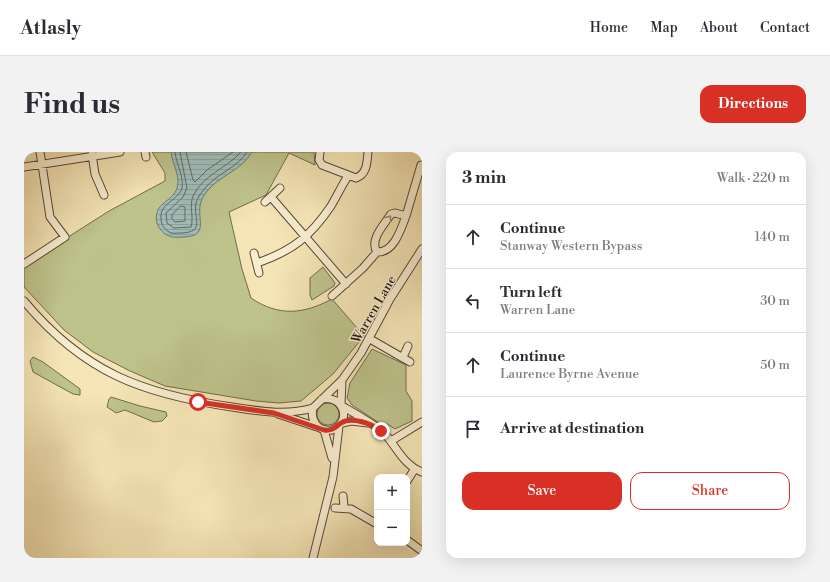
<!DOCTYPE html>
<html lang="en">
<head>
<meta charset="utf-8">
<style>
  body { margin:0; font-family:"Libre Bodoni",serif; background:#f2f2f3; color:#2b2b33 }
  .controls { position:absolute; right:12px; bottom:12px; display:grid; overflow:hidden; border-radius:8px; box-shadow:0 4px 16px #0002 }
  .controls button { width:36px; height:36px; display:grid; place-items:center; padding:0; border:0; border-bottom:1px solid #e1e1e2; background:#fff; color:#2b2b33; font:20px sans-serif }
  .stop { position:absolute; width:12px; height:12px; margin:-9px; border:3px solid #d93025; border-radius:50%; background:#fff }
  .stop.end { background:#d93025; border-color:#fff; box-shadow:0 1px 4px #0008 }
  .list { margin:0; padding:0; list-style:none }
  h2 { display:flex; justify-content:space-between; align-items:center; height:52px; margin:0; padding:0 16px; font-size:17px }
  h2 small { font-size:13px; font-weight:400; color:#7c7c81 }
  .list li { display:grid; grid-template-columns:26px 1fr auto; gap:12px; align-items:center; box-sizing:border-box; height:64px; padding:0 16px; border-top:1px solid #e1e1e2 }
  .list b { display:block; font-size:15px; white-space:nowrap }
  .list p { margin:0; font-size:13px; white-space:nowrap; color:#7c7c81 }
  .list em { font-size:13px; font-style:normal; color:#7c7c81 }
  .actions { display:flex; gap:8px; padding:12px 16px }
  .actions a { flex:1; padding:9px 0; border:1px solid #d93025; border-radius:12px; text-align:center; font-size:14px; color:#d93025 }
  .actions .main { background:#d93025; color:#fff }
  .icon { flex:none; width:22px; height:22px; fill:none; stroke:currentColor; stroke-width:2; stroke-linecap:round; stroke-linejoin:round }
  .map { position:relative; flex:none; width:398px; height:406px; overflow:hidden; border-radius:12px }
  header { display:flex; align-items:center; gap:24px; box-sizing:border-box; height:56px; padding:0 20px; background:#fff; border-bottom:1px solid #e1e1e2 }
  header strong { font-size:19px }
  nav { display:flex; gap:22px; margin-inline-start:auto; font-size:14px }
  .intro { display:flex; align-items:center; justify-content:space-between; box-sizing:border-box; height:96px; padding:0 24px }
  h1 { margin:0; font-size:28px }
  .button { padding:10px 18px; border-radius:12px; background:#d93025; color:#fff; font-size:14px; font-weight:700 }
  main { display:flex; gap:24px; padding:0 24px }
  aside { flex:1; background:#fff; border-radius:12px; box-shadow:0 4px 16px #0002 }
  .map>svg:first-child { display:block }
  .green { fill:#bec38c; stroke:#706b4c }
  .water { fill:url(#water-rules); stroke:#6d7873 }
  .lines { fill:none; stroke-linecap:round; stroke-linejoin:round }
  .shore { stroke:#606862; stroke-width:1 }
  .minor-casing { stroke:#564736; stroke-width:9 }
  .minor { stroke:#f8edd0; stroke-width:7 }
  .oneway { stroke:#978b77 }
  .route { stroke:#d93025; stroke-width:5 }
  .labels { text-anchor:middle; stroke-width:3; stroke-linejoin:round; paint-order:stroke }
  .street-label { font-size:13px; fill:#21130b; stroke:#f8edd0 }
</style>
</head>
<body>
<header>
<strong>Atlasly</strong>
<nav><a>Home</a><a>Map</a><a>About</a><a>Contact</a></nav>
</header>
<div class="intro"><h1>Find us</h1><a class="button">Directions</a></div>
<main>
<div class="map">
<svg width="398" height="406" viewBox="0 0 398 406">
  <defs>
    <pattern id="water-rules" width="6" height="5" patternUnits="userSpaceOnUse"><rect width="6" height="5" fill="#a0bcb8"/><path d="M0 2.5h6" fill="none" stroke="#8aa19d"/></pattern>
  </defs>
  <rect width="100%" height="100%" fill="#f4e4b6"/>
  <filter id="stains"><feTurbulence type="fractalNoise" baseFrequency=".005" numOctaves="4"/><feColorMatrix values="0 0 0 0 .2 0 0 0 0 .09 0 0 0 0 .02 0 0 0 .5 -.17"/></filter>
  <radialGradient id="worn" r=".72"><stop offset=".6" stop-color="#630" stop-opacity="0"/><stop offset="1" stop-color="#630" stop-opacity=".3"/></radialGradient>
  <!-- green -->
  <path class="green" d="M128,0H290L291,13L265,1L242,43L205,60L218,117L227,146C255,165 280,162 308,147L340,184L309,222L277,249L255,251L232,249L141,234L106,219L69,200L40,178L0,135V113L85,59L141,29V21Z
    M299,115L311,131L310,134L288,148L286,143V126Z
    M348,197L382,213V239L388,249V269L371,277L363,272L360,274L328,253L323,246L326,231Z
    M9,205L19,210L56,237V243L49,242L9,220L6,209Z
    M87,245L116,254L142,260L143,264L138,269L130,270L101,258L92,261L83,255L85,247Z
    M293 262a11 11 0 1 1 22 0a11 11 0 1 1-22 0Z"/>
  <!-- water -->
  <path class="water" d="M147,0H228C218,18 197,23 184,38C180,43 177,47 176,54C174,69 184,84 160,85C155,85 149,86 145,84C139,82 135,76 133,71C128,51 149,50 153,36C157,25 148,11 147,0Z"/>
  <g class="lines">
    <!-- shore -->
    <path class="shore" d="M151,0C152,12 160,24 158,36C154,49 135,51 137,67C137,72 140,77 145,80C149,82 152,81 157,81C182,80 169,67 172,51C174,44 178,40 182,35C194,21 213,16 223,0
      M156,0L163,36L159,45L142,61L143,71L150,76L167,75C170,65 165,54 169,44C179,23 203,16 217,0
      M162,0L169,28L171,30L183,18L209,0
      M157,54L161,55V69L151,70L148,67V63Z"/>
    <!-- minor casing -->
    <g class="minor-casing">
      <path id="minor" d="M121,0L122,5
        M296,0L295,8L298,13L332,26C343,22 343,11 344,0
        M68,2L71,22L80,43
        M0,15L96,0
        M247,45L322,132
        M241,50L256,36
        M382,64L397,13
        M230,101L235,121
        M233,111C268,99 286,85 307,54C313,44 318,33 324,24
        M0,112L41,85L26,65L16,0
        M308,144L339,116L353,100C370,101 377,77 382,64L371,61L367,62C360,73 345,88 353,100
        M0,149C59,220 118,242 208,255C235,259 261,264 289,256
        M346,187L386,210
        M379,205L384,194
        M298,247C319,242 329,270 308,278C294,280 286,269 289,256L318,228L337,201L366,147L398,97
        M317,252L318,228
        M318,254C330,261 350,272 360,281C373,295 379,313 398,320
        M254,262L293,275
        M318,271L327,269L344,271
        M300,278L308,306
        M367,289L398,270
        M383,329L390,318
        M319,344L320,355
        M311,356L327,357L353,372
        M383,388L398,399
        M289,406L309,325L315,274"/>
    </g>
    <!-- minor -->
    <use href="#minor" class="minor"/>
  </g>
  <!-- one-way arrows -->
  <defs><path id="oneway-chevron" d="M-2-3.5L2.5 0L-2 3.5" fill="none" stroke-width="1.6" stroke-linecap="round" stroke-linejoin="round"/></defs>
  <use class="oneway" href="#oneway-chevron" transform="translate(365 66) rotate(-54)"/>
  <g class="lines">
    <!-- route -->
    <path class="route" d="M174,250L250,261L300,278C309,279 311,275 317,271C328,264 348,272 357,279"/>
  </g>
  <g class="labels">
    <!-- street labels -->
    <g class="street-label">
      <text transform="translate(349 157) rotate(-60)" y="5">Warren Lane</text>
    </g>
  </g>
  <rect width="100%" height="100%" filter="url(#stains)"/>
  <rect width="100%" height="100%" fill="url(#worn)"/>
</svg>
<div class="controls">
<button>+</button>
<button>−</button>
</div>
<div class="stop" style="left:174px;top:250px"></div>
<div class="stop end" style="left:357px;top:279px"></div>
</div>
<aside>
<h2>3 min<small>Walk · 220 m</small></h2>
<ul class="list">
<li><svg class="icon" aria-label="ahead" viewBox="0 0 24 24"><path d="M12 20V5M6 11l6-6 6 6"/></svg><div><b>Continue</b><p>Stanway Western Bypass</p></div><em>140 m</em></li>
<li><svg class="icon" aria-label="left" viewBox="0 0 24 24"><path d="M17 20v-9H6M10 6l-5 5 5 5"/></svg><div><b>Turn left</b><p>Warren Lane</p></div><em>30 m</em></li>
<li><svg class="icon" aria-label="ahead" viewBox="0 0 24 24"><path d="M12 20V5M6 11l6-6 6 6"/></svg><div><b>Continue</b><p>Laurence Byrne Avenue</p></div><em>50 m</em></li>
<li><svg class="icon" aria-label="arrive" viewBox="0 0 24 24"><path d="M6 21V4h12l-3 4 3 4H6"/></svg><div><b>Arrive at destination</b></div></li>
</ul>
<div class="actions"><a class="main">Save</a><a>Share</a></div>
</aside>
</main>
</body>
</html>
